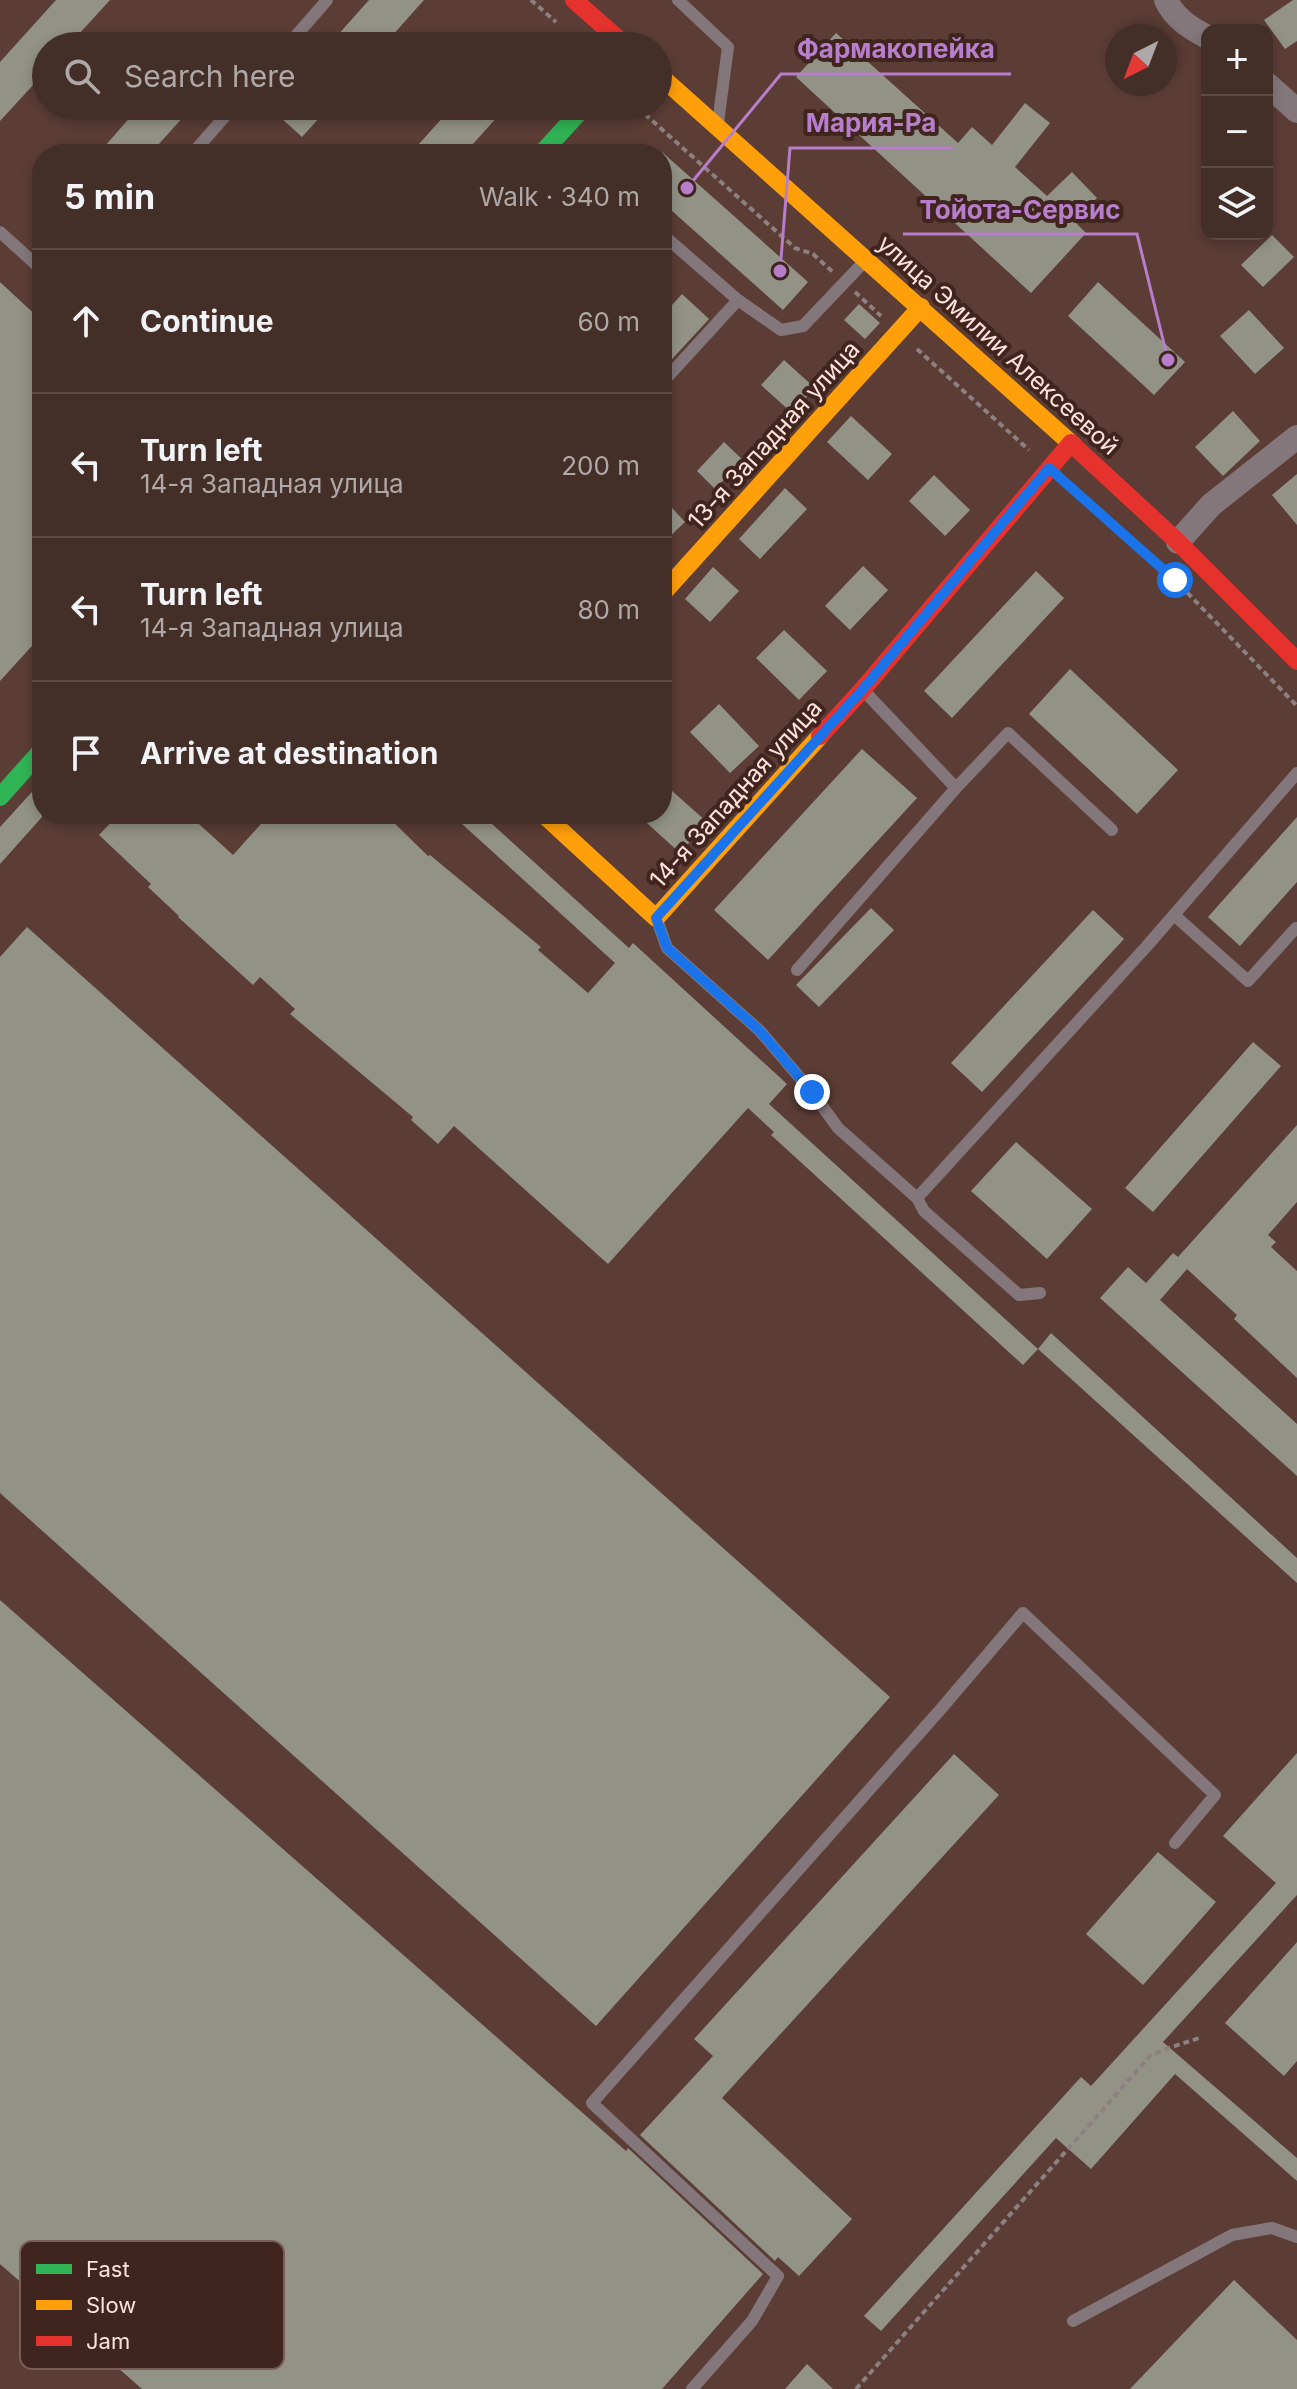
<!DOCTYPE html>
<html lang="en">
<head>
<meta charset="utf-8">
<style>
  body { margin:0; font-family:Inter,sans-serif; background:#4b3630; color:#f1f3f6 }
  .controls { position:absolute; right:24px; top:24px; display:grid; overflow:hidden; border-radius:16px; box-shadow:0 4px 12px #0003 }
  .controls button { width:72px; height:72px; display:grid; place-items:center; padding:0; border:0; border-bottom:2px solid #5c4a45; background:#442e28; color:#f1f3f6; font:40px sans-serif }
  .compass { position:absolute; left:1105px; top:24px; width:72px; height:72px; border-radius:50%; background:#442e28; box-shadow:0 4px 12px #0003; rotate:222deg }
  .stop { position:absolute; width:24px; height:24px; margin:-18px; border:6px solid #1a73e8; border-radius:50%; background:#fff }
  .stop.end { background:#1a73e8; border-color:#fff; box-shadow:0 2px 8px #0008 }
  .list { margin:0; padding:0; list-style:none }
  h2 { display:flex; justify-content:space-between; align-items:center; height:104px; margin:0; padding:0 32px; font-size:34px }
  h2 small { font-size:26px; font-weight:400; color:#afa8a8 }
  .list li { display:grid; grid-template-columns:52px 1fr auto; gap:24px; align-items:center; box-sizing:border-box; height:144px; padding:0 32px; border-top:2px solid #5c4a45 }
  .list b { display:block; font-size:30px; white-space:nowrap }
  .list p { margin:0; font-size:26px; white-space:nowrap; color:#afa8a8 }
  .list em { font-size:26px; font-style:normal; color:#afa8a8 }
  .icon { flex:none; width:44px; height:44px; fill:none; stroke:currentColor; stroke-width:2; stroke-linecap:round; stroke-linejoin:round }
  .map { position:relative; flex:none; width:1297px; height:2389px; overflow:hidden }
  .search { position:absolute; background:#442e28; box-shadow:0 4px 12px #0003; left:32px; top:32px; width:640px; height:88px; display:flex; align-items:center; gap:20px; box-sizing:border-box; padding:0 28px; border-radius:44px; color:#afa8a8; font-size:30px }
  .panel { position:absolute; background:#442e28; box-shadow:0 4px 12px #0003; left:32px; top:144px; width:640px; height:680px; border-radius:32px }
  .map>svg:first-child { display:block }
  .building { fill:#939287 }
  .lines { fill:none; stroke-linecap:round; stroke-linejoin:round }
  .path { stroke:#8d8080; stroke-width:4; stroke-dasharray:6 4; stroke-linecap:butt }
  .lane { stroke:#83777b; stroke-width:12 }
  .street { stroke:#83777b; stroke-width:24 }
  .fast { stroke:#30b455; stroke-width:18 }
  .slow { stroke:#ff9f0a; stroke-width:18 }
  .jam { stroke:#e5322d; stroke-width:18 }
  .route { stroke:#1a73e8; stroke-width:10 }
  .labels { text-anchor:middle; stroke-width:8; stroke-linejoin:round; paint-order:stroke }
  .street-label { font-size:24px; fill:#fee2da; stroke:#3f251e }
  .key { fill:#3f251e; stroke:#785e56; stroke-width:2 }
  .key-label { font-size:22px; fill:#fee2da }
  .leader { fill:none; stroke:#b67ecb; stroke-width:3 }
  .callout-dot { fill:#b67ecb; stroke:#3f251e; stroke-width:3 }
  .callout-label { font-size:26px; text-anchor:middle; font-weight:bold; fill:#b67ecb; stroke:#3f251e; stroke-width:8; stroke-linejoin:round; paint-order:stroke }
</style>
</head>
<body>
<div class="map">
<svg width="1297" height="2389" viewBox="0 0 1297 2389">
  <rect width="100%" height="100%" fill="#5b3d35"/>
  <!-- building -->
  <path class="building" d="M56,0H110L68,46H46V71L0,121V62Z
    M369,0H424L383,46H328Z
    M1293,0H1297V41L1285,49L1264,20Z
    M836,33L958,143L972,127L992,145L1025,103L1050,123L1015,167L1047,196L1072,172L1097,198L1074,221L1086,233L1031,293L796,77Z
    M140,106H193L150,154H98Z
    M268,106H330L302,137Z
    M453,106H507L464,154H410Z
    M662,152L808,282L783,310L662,202Z
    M1272,235L1294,257L1263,287L1241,265Z
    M0,282L42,321V635L0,681Z
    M1098,282L1185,362L1154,395L1068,316Z
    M682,294L709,319L662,370V316Z
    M859,304L880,323L865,339L844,320Z
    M1249,310L1284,348L1255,374L1220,336Z
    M784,360L815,388L792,413L761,385Z
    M1233,411L1260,441L1223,476L1195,447Z
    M851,416L892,454L868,480L827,442Z
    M724,442L743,460L715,489L697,471Z
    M1297,474V525L1272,495Z
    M934,475L970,510L945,536L909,501Z
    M785,488L807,509L760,559L739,539Z
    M662,497L685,522L662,544Z
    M863,566L888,590L850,630L825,606Z
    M713,567L739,591L710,622L685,599Z
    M1036,571L1064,598L952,718L924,691Z
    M784,630L827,671L799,700L756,658Z
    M1070,669L1178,770L1137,814L1029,714Z
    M719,704L759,746L730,773L690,732Z
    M862,749L917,798L768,960L714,910Z
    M42,781V817L0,864V827Z
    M662,782L707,822L680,853L637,814H662Z
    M119,814H188L233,855L270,814H385L428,856L430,855L541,947L538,950L588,993L615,963L451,814H481L629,948L633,943L787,1084L769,1104L1038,1349L1023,1365L771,1135L774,1132L748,1108L608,1264L454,1126L438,1144L411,1120L413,1117L290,1014L295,1009L260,977L253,985L178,917L179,916L148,887L151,884L99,835Z
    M1297,817V882L1240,946L1208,917Z
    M871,908L894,930L819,1007L796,985Z
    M1093,910L1124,939L982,1092L951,1063Z
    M27,927L890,1697L596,2026L0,1493V957Z
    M1253,1042L1281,1066L1153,1212L1125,1188Z
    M1297,1125V1202L1268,1235L1276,1242L1271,1247L1297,1271V1378L1234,1319L1237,1315L1187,1269L1160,1300L1297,1424V1476L1100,1298L1128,1267L1146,1283L1173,1253L1178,1257Z
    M1016,1142L1092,1209L1047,1259L971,1191Z
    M1051,1333L1297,1558V1583L1038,1349Z
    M0,1600L626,2151L628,2148L763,2274L662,2389H142L0,2264Z
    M1297,1753V1895L1163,2042L1297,2158V2181L1175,2074L1091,2169L1056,2138L881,2331L864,2316L1081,2077L1091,2086L1276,1883L1223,1836Z
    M954,1754L999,1795L722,2098L852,2219L799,2276L778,2257L775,2261L640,2135L713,2056L694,2039Z
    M1158,1852L1216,1902L1143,1985L1086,1934Z
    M1297,1942V2061L1284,2076L1225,2023Z
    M1234,2280L1297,2340V2389H1130Z
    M807,2364L833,2389H785Z"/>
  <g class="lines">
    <!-- path -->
    <path class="path" d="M531,0L556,22
      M639,106L648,117L795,248L813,254L834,273
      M855,292L881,316
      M917,349L1029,450
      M1069,485L1175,580L1297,706
      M856,2389L1150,2056L1166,2049L1199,2038"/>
    <!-- lane -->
    <path class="lane" d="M678,0L728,47L718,123
      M287,46L327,0
      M192,154L234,106
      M0,232L42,270
      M662,234L738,300L781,330L803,326L864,262
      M662,383L738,300
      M865,692L956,788L1008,733L1112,830
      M1174,915L1248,981L1296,928
      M657,920L667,948L760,1031L812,1092L838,1128L917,1198
      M797,970L956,788
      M1040,1293L1019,1295L924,1211L917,1198L1146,947L1297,773
      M1073,2321L1232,2235L1272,2228L1297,2237
      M692,2389L752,2321L778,2276L592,2103L940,1710L1023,1613L1215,1795L1175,1843"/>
    <!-- street -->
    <path class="street" d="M1166,0C1174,18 1189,27 1207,37
      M1267,84L1297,111
      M1178,542L1211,505L1297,437"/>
    <!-- fast -->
    <path class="fast" d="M541,154L585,106
      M0,797L42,750"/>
    <!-- slow -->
    <path class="slow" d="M658,74L1074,446
      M662,594L921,307
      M543,814L656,918L820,736"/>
    <!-- jam -->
    <path class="jam" d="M574,0L626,46
      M1074,446L1178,542L1297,661
      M820,736L863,689L1071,443"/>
  </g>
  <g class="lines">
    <!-- route -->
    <path class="route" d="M812,1092L760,1031L667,948L656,918L863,689L1049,468L1175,580"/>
  </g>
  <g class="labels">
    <!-- street labels -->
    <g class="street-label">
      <text transform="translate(998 345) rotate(42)" y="8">улица Эмилии Алексеевой</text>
      <text transform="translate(774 435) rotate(-48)" y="8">13-я Западная улица</text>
      <text transform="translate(736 794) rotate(-48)" y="8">14-я Западная улица</text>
    </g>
  </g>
  <!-- legend -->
  <rect x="20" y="2241" width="264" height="128" rx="12" class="key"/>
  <rect x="36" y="2264" width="36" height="10" fill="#30b455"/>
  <rect x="36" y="2300" width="36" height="10" fill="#ff9f0a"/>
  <rect x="36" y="2336" width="36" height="10" fill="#e5322d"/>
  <g class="key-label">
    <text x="86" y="2277">Fast</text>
    <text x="86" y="2313">Slow</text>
    <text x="86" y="2349">Jam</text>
  </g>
  <!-- callouts -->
  <path class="leader" d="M687 188L781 74H1011M780 271L790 148H953M1168 360L1137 234H903"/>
  <g class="callout-dot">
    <circle cx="687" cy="188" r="8"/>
    <circle cx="780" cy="271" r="8"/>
    <circle cx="1168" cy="360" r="8"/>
  </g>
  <g class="callout-label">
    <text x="896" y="58">Фармакопейка</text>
    <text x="871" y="132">Мария-Ра</text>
    <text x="1020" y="219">Тойота-Сервис</text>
  </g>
</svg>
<div class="controls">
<button>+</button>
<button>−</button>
<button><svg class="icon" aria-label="layers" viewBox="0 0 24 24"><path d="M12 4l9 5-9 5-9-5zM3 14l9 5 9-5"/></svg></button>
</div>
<svg class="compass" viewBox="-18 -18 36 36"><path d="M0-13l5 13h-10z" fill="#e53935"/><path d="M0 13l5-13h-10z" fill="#afa8a8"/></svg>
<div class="stop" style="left:1175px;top:580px"></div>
<div class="stop end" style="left:812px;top:1092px"></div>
<div class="search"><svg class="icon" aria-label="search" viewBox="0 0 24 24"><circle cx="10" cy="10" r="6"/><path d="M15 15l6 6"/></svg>Search here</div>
<section class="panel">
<h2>5 min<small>Walk · 340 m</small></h2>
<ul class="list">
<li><svg class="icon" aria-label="ahead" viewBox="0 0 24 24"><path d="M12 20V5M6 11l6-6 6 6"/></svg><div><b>Continue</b></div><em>60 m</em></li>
<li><svg class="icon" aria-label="left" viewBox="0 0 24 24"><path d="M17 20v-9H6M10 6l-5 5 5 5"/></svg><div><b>Turn left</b><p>14-я Западная улица</p></div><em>200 m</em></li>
<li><svg class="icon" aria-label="left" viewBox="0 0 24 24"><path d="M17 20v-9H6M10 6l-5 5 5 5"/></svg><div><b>Turn left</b><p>14-я Западная улица</p></div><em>80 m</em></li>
<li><svg class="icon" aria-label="arrive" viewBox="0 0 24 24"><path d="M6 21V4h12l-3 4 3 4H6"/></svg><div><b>Arrive at destination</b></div></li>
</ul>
</section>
</div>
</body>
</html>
